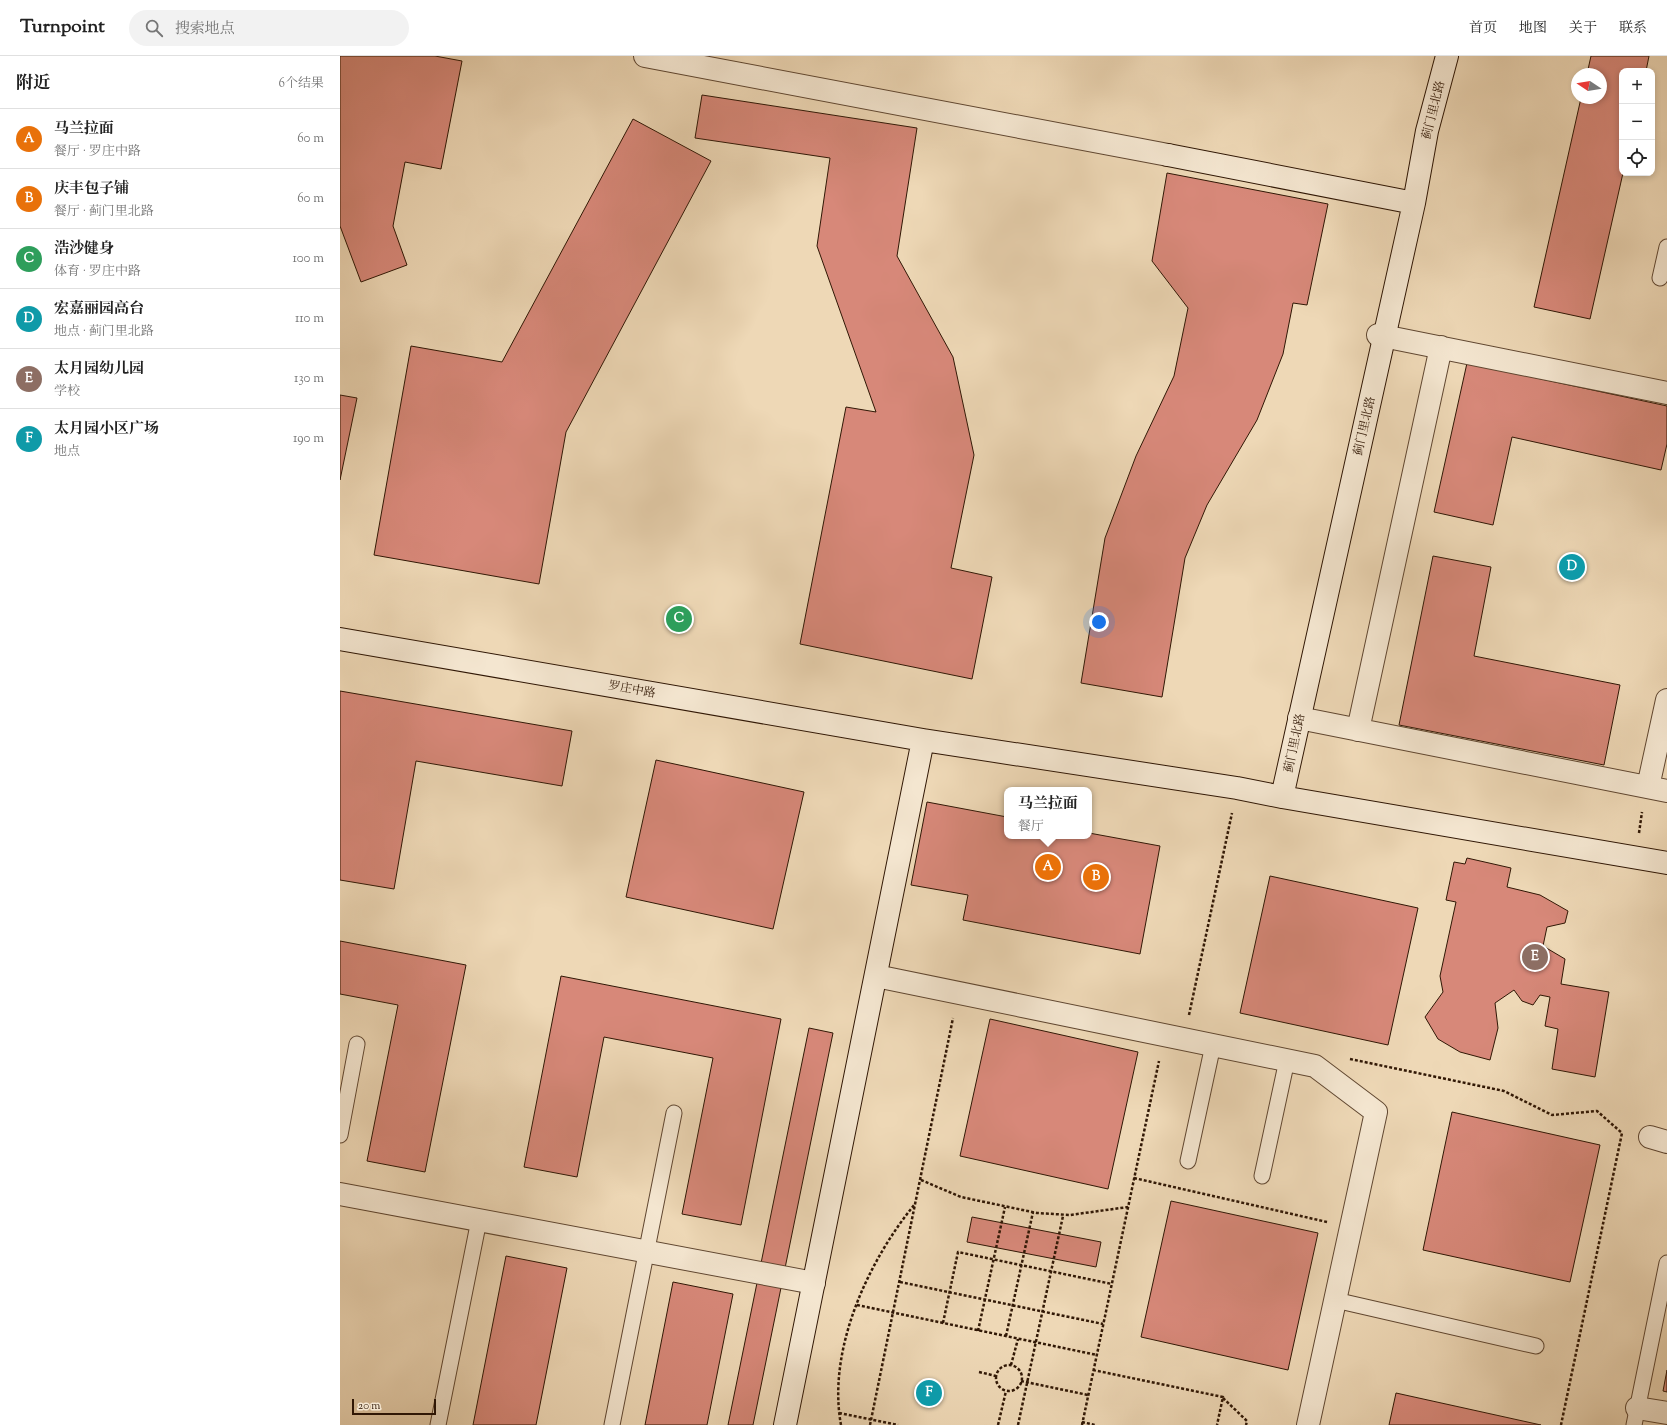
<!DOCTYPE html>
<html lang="zh">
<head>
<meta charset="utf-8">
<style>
  body { margin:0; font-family:"Sorts Mill Goudy","Noto Serif SC",serif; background:#f2f2f2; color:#222 }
  .controls { position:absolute; right:12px; top:12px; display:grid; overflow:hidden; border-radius:8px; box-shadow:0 2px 6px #0003 }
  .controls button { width:36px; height:36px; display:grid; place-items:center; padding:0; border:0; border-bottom:1px solid #e0e0e0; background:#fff; color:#222; font:20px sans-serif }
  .compass { position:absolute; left:1231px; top:12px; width:36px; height:36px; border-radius:50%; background:#fff; box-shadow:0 2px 6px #0003; rotate:282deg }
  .scale { position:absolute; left:12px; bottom:10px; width:84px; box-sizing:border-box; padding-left:4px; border:2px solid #301705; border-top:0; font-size:11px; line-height:14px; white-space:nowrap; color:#301705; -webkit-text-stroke:3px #f4e6d0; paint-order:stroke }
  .you { position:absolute; left:759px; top:566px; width:14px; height:14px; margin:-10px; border:3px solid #fff; border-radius:50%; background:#1a73e8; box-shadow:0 0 0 6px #1a73e833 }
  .badge { display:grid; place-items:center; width:26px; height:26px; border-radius:50%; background:#111827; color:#fff; font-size:13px; font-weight:700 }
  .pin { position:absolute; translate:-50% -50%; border:2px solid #fff; box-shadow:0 1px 4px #0006 }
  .popup { position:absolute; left:664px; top:731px; width:88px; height:52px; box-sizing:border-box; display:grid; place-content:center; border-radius:8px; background:#fff; filter:drop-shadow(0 1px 3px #0005); font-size:13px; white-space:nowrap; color:#767676 }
  .popup b { font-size:15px; color:#222 }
  .popup::after { content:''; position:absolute; left:50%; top:100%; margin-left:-8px; border:8px solid transparent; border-top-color:#fff }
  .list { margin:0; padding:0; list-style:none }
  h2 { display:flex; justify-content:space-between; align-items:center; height:52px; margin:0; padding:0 16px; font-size:17px }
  h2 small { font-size:13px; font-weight:400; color:#767676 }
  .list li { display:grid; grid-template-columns:26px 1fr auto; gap:12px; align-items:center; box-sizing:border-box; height:60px; padding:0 16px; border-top:1px solid #e0e0e0 }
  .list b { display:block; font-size:15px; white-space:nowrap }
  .list p { margin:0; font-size:13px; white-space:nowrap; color:#767676 }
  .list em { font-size:13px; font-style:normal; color:#767676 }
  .icon { flex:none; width:22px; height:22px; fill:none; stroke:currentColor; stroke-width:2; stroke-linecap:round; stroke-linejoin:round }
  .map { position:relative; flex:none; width:1327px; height:1369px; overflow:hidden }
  header { display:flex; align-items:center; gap:24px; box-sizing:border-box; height:56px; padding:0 20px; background:#fff; border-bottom:1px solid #e0e0e0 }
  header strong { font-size:19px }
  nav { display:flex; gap:22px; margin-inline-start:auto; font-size:14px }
  .search { width:280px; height:36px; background:#f2f2f2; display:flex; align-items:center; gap:10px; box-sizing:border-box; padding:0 14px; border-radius:22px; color:#767676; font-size:15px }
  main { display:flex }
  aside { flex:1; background:#fff }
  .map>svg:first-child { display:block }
  .building { fill:#d78879; stroke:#301705 }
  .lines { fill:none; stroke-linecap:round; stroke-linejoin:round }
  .lane-casing { stroke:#604731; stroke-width:17 }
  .street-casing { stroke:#604731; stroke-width:24 }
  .secondary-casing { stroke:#301705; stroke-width:24 }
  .path { stroke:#301705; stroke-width:2.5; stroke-dasharray:3 2; stroke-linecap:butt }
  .lane { stroke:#f4e6d0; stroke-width:15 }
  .street { stroke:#f4e6d0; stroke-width:22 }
  .secondary { stroke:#f4e6d0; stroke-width:22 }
  .labels { text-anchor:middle; stroke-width:3; stroke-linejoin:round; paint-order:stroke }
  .street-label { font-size:12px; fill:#301705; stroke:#f4e6d0 }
</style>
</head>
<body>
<header>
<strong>Turnpoint</strong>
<div class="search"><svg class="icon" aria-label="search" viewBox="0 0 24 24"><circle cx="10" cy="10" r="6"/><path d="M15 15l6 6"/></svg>搜索地点</div>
<nav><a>首页</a><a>地图</a><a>关于</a><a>联系</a></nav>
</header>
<main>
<aside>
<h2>附近<small>6个结果</small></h2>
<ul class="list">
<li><span class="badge" style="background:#e8710a">A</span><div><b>马兰拉面</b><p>餐厅 · 罗庄中路</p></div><em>60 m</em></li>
<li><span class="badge" style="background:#e8710a">B</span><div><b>庆丰包子铺</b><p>餐厅 · 蓟门里北路</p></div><em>60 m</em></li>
<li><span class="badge" style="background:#2e9e5b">C</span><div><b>浩沙健身</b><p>体育 · 罗庄中路</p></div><em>100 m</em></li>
<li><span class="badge" style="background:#0f9aa8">D</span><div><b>宏嘉丽园高台</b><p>地点 · 蓟门里北路</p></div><em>110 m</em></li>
<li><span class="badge" style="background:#8d6e63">E</span><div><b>太月园幼儿园</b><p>学校</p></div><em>130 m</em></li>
<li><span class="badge" style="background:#0f9aa8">F</span><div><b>太月园小区广场</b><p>地点</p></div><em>190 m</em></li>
</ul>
</aside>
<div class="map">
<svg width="1327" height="1369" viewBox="0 0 1327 1369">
  <rect width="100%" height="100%" fill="#eed8b6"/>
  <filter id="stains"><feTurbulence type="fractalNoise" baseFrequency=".005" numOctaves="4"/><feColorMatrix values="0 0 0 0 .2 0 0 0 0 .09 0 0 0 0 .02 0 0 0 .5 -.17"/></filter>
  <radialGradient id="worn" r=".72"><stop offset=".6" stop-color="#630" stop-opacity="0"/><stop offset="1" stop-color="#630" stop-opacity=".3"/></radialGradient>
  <!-- building -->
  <path class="building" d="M0,0H95L122,5L101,113L65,106L53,170L67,209L21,226L0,170Z
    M1251,0H1309L1306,15H1282L1283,117L1250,263L1194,251L1241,42H1261V18H1247Z
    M362,39L577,72L557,200L613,301L634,399L611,512L652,521L632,623L460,588L506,351L536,356L477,190L490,102L355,82Z
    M293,63L371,105L226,376L199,528L34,499L71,290L162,306Z
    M827,117L988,148L967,249L953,247L943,298L917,364L867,449L845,502L822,641L741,627L765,482L796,400L834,320L848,252L812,205Z
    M1127,307L1327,350V388L1321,414L1172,381L1153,469L1094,456Z
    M0,339L17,342L0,424Z
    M1093,500L1151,511L1134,600L1280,629L1264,709L1059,669Z
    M0,635L232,675L222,730L76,705L54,833L0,824Z
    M316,704L464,736L433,873L286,841Z
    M587,746L667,761V780H749V777L820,790L800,898L623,864L628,839L571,829Z
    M1127,802L1171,812L1167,831L1200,839L1228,855L1225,867L1207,871L1203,890L1225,903L1221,928L1269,936L1255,1021L1212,1013L1218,973L1205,970L1210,941L1200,939L1193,949L1182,945L1174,934L1155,947L1158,972L1150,1004L1120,996L1098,983L1085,961L1103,936L1100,920L1116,846L1106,844L1114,806L1125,808Z
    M930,820L1078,852L1048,989L900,957Z
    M0,885L126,909L85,1116L27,1105L58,949L0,938Z
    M221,920L441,963L401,1169L342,1158L373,1002L264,981L237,1121L184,1111Z
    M650,963L798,996L768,1133L620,1100Z
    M469,972L493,977L413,1369H388Z
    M1112,1056L1260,1089L1230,1226L1083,1194Z
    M831,1145L978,1177L948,1314L801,1281Z
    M632,1161L761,1186L756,1211L627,1186Z
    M166,1200L227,1212L196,1369H133Z
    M333,1226L393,1238L367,1369H305Z
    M1327,1314V1336L1323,1335Z
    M1056,1337L1201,1369H1049Z"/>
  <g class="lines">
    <!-- lane casing -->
    <g class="lane-casing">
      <path id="lane" d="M1320,222L1327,191
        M0,1079L17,988
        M848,1105L873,989
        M922,1120L947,1004
        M995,1244L1196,1290
        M98,1369L139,1164
        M272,1369L334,1057
        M1294,1369L1327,1207"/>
    </g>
    <!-- street casing -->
    <g class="street-casing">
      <path id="street" d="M305,0L828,99
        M1038,279L1327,337
        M959,662L1327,735
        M1018,674L1101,291
        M1308,731L1327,644
        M536,920L975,1010L1036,1056L968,1369
        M1310,1081L1327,1086
        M0,1138L474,1227
        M1297,1352L1327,1357"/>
    </g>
    <!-- secondary casing -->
    <g class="secondary-casing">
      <path id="secondary" d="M828,99L1074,147
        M0,583L583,684L897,732L942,741L1327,807
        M942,741L1074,147L1087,75L1107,0
        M445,1369L583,684"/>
    </g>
    <!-- path -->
    <path class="path" d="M1299,777L1302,756
      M849,959L892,757
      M1010,1003L1164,1035L1212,1059L1257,1055L1282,1077L1221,1369
      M794,1122L987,1166
      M581,1124L621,1141L697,1157L730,1159L788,1151
      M560,1226L763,1268
      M517,1249L757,1299
      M603,1267L618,1196L772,1228
      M638,1275L665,1151
      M666,1280L693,1156
      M671,1309L678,1283
      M656 1322a13 13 0 1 1 26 0a13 13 0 1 1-26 0Z
      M753,1314L883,1341L877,1369
      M639,1316L656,1320
      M681,1325L748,1339
      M883,1342L907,1365L906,1369
      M499,1357L558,1369
      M742,1366L755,1369
      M501,1369C487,1294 528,1205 575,1148
      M530,1369L613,962
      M658,1369L666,1335
      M678,1369L723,1160
      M742,1369L819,1005"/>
    <!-- lane -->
    <use href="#lane" class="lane"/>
    <!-- street -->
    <use href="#street" class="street"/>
    <!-- secondary -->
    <use href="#secondary" class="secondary"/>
  </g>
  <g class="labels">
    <!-- street labels -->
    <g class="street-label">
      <text transform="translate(1093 54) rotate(-76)" y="4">蓟门里北路</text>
      <text transform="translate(1024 370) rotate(-77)" y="4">蓟门里北路</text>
      <text transform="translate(292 633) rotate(10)" y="4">罗庄中路</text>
      <text transform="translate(954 687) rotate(-78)" y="4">蓟门里北路</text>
    </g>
  </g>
  <rect width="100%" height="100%" filter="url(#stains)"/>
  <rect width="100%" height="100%" fill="url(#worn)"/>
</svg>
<div class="controls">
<button>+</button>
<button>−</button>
<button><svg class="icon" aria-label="locate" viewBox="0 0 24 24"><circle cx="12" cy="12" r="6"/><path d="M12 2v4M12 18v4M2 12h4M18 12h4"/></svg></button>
</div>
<svg class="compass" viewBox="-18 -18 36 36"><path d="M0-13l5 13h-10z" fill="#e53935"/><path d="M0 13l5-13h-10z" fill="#767676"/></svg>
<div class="scale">20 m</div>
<div class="you"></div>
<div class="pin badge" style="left:708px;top:811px;background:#e8710a">A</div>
<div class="popup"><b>马兰拉面</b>餐厅</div>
<div class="pin badge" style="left:756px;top:821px;background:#e8710a">B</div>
<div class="pin badge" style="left:339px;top:563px;background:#2e9e5b">C</div>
<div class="pin badge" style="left:1232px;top:511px;background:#0f9aa8">D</div>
<div class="pin badge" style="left:1195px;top:901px;background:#8d6e63">E</div>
<div class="pin badge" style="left:589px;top:1337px;background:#0f9aa8">F</div>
</div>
</main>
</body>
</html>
